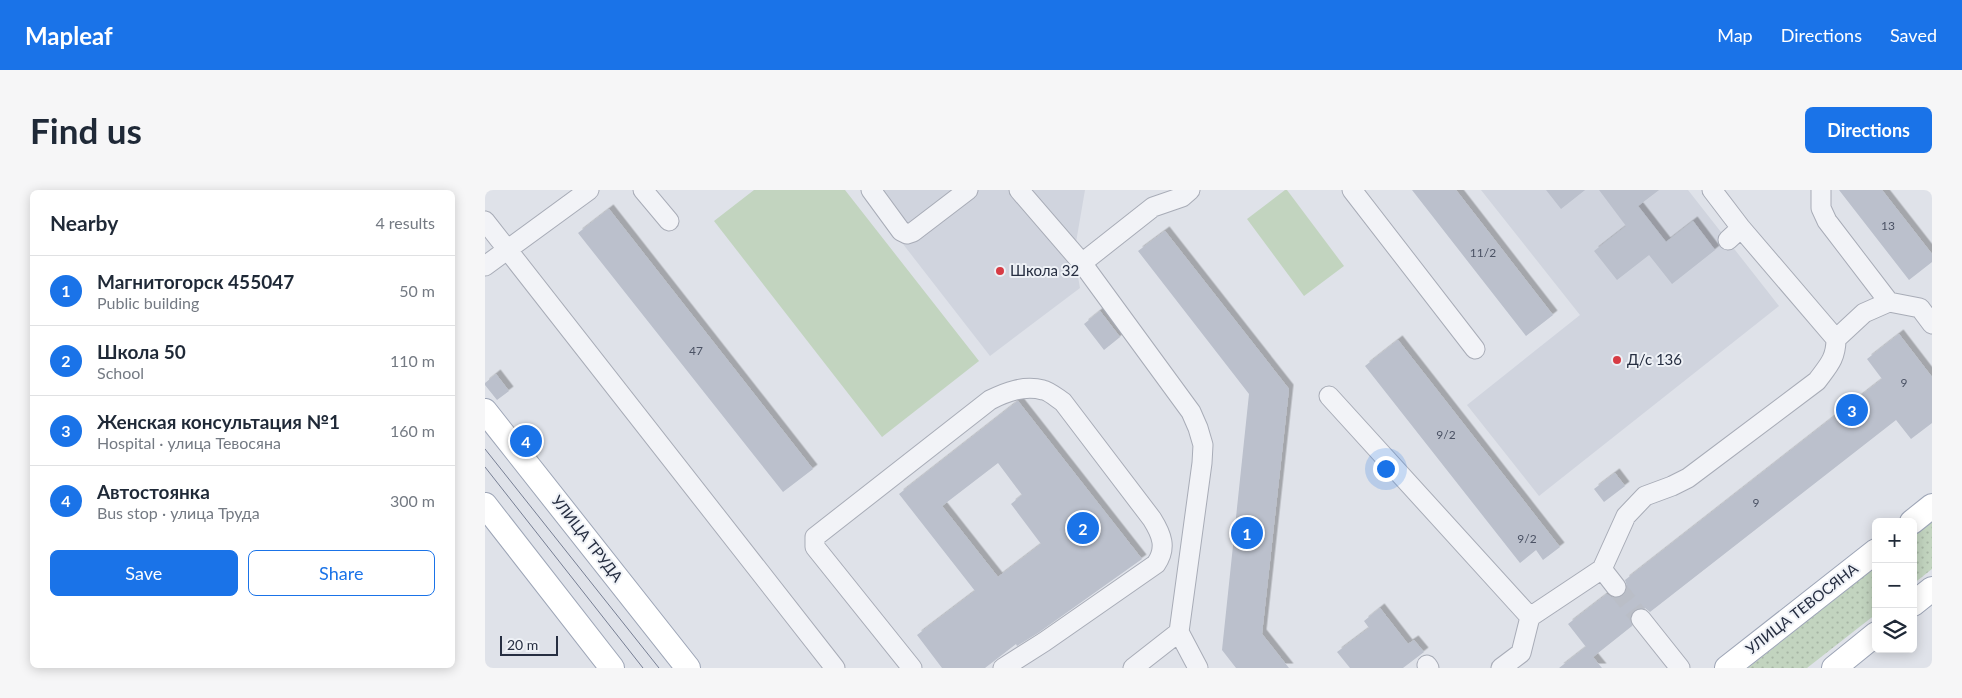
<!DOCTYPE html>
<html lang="en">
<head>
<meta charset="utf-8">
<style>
  body { margin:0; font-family:Lato,sans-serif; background:#f6f6f7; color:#1f2937 }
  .controls { position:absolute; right:15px; bottom:15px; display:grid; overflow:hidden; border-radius:8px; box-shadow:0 2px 12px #0003 }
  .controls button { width:45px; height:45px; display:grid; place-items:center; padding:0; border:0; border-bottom:1px solid #e0e1e3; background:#fff; color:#1f2937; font:25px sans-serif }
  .scale { position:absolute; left:15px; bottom:12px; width:58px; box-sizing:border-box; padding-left:5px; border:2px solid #262e41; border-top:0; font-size:14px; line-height:18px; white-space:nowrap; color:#262e41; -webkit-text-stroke:4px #eef1f6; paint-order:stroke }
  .you { position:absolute; left:900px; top:278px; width:18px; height:18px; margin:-12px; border:4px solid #fff; border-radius:50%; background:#1a73e8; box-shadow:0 0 0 8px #1a73e833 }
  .badge { display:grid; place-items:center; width:32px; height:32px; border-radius:50%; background:#1a73e8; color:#fff; font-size:16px; font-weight:700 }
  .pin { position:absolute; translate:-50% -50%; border:2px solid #fff; box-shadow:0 1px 5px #0006 }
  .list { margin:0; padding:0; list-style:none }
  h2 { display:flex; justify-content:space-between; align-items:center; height:65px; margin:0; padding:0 20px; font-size:21px }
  h2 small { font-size:16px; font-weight:400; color:#747a83 }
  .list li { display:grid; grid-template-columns:32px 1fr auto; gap:15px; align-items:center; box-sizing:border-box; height:70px; padding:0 20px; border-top:1px solid #e0e1e3 }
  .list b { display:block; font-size:19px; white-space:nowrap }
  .list p { margin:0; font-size:16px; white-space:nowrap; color:#747a83 }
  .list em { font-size:16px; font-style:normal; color:#747a83 }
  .actions { display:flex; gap:10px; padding:15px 20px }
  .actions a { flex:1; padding:11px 0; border:1px solid #1a73e8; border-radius:8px; text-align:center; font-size:18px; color:#1a73e8 }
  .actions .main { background:#1a73e8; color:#fff }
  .icon { flex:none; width:28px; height:28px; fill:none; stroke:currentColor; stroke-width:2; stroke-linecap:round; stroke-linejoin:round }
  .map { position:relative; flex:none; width:1447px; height:478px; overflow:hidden; border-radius:8px }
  header { display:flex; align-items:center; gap:30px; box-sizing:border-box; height:70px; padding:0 25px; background:#1a73e8; color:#fff }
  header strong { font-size:24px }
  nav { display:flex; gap:28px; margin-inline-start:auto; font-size:18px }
  .intro { display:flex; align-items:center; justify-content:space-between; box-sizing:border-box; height:120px; padding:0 30px }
  h1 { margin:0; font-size:35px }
  .button { padding:12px 22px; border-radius:8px; background:#1a73e8; color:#fff; font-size:18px; font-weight:700 }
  main { display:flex; gap:30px; padding:0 30px }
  aside { flex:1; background:#fff; border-radius:8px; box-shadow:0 2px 12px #0003 }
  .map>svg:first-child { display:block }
  .built { fill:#d0d4de }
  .grass { fill:url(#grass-dots) }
  .green { fill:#c2d4bf }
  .building { fill:#bbc0cc; fill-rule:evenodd; filter:url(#shadow) }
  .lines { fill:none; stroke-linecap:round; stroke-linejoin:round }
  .minor-tunnel { stroke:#babec7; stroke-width:19; stroke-dasharray:19 9; stroke-linecap:butt }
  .minor-casing { stroke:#a8acb7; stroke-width:21 }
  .major-casing { stroke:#9da5b6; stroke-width:26 }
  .minor { stroke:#f2f3f7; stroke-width:19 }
  .major { stroke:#fff; stroke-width:24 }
  .tram { stroke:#777f94; stroke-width:1 }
  .poi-dot { fill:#d73b44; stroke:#eef1f6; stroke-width:2 }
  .labels { text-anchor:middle; stroke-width:4; stroke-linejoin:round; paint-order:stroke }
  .number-label { font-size:12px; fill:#4b5264 }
  .poi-label { font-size:15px; fill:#262e41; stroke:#eef1f6; text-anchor:start }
  .street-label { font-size:15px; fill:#262e41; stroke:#eef1f6 }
</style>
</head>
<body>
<header>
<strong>Mapleaf</strong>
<nav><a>Map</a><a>Directions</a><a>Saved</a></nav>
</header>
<div class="intro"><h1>Find us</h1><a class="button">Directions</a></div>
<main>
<aside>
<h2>Nearby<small>4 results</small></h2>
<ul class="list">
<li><span class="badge">1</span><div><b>Магнитогорск 455047</b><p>Public building</p></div><em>50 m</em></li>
<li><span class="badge">2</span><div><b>Школа 50</b><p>School</p></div><em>110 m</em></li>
<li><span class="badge">3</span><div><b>Женская консультация №1</b><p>Hospital · улица Тевосяна</p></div><em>160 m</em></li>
<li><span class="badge">4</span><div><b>Автостоянка</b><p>Bus stop · улица Труда</p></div><em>300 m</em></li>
</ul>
<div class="actions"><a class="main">Save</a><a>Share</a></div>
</aside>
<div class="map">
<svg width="1447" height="478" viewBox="0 0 1447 478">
  <defs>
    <pattern id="grass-dots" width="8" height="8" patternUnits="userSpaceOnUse" patternTransform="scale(1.25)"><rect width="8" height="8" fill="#c2d4bf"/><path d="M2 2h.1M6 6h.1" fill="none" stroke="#a7b6a5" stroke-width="1.8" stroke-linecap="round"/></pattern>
    <filter id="shadow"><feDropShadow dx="4.5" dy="-4.5" stdDeviation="0" flood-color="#0004"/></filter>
  </defs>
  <rect width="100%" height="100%" fill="#dfe2e9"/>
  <!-- built -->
  <path class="built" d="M376,0H600L589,64L595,98L505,166Z
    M996,0H1203L1294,116L1054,306L982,215L1095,125Z"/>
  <!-- grass -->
  <path class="grass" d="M1447,332V379L1428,394V347Z
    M1391,377V424L1322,478H1263Z"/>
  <!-- green -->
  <path class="green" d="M269,0H360L494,171L397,247L229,31Z
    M800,0H802L859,76L819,106L762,29Z"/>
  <!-- building -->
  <path class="building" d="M927,0H971L1068,125L1041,146Z
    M1061,0H1100L1076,19Z
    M1114,0H1174L1153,16L1181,52L1208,31L1230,60L1187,94L1164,65L1132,90L1109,61L1141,36Z
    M1354,0H1397L1447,64V72L1424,90Z
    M124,19L328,279L298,302L93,43Z
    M680,41L804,199L777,444L804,478H751L737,460L764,204L653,61Z
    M615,121L635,147L619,160L599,134Z
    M1414,144L1447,187V233L1426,249L1411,230L1165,422L1160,418L1149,420L1145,425L1147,436L1108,467L1117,478H1074L1101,457L1083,434L1122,404L1126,407L1132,408L1138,406L1142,396L1140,390L1397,189L1382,169Z
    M913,150L1075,357L1058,370L1051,360L1035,373L880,176Z
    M11,184L24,201L12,210L0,195V193Z
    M533,211L657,369L553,443L532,456L531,454L500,478H457L432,445L490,401L414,304ZM513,273L537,305L526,314L556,354L513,387L457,316Z
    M1130,283L1140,296L1119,312L1109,299Z
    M895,418L923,454L929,450L939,462L918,478H865L852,462L884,438L879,431Z"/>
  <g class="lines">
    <!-- minor-tunnel -->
    <path class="minor-tunnel" d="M1131,397L1156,429"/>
    <!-- minor casing -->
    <g class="minor-casing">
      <path id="minor" d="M158,0L184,31
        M386,0L416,41L422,44L428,42L483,0
        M534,0L597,73
        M867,0L990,159
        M1227,0L1256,38L1351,149
        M1336,0V18L1342,31L1404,112
        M0,31L350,478
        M1243,50L1256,38
        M0,76L104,0
        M844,206L1045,427
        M1117,379L1131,397
        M1156,429L1195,478
        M694,442L713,478
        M942,475L944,478
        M427,478L330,357V347L505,210C521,202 539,195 558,200C564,201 572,208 578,212L667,329C677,345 682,358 671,374L559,452L518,478
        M648,478L694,442L717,273L718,255L713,238L706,222L597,73L668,17L697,7L705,0
        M1016,478L1036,463L1045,427L1117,379L1141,326L1160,306L1187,296L1203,288L1332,191C1343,176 1351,169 1351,149L1379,123L1404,112L1435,118L1447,134"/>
    </g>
    <!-- major casing -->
    <g class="major-casing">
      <path id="major" d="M0,221L203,478
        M0,315L127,478
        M1427,332L1447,316
        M1428,414L1447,399
        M1242,478L1391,361
        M1349,478L1391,444"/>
    </g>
    <!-- minor -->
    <use href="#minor" class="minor"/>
    <!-- major -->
    <use href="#major" class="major"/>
    <!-- tram -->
    <path class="tram" d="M0,259L174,478
      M0,277L158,478"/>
  </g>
  <!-- markers -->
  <g class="poi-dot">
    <circle cx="515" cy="81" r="5"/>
    <circle cx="1132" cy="170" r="5"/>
  </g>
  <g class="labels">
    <!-- number labels -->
    <g class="number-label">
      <text x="1403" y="40">13</text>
      <text x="998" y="67">11/2</text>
      <text x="211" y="165">47</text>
      <text x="1419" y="197">9</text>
      <text x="961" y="249">9/2</text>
      <text x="1271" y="317">9</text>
      <text x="1042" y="353">9/2</text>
    </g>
    <!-- poi labels -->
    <g class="poi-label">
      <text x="525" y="86">Школа 32</text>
      <text x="1142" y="175">Д/с 136</text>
    </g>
    <!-- street labels -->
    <g class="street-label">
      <text transform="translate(102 349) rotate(52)" y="5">УЛИЦА ТРУДА</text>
      <text transform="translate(1317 419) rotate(-38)" y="5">УЛИЦА ТЕВОСЯНА</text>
    </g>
  </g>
</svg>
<div class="controls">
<button>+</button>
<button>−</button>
<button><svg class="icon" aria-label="layers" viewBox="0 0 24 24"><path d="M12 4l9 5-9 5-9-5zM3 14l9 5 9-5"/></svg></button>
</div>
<div class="scale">20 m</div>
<div class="you"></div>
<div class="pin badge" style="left:762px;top:343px">1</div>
<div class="pin badge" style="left:598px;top:338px">2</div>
<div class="pin badge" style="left:1367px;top:220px">3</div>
<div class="pin badge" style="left:41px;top:251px">4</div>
</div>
</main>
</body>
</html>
